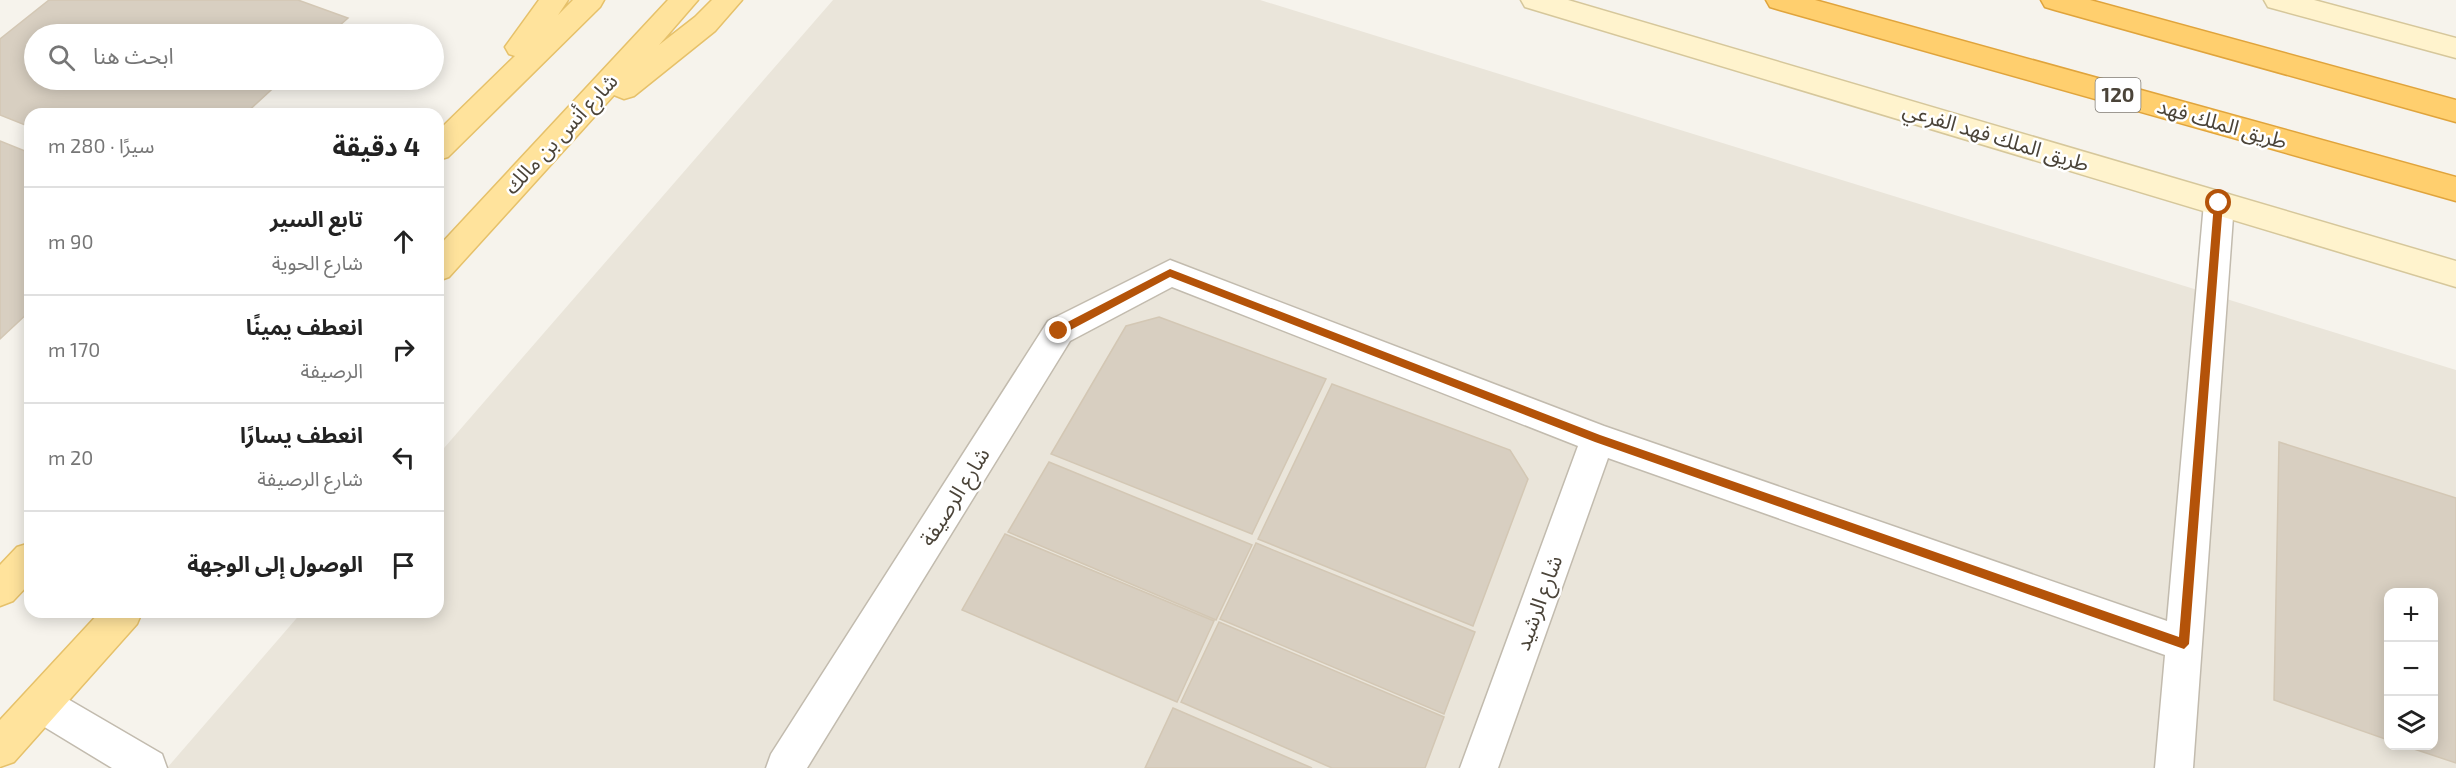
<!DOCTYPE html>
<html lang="ar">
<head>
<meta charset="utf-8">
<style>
  body { margin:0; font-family:"Exo 2","Noto Sans Arabic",sans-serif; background:#f6f6f6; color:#222; direction:rtl }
  .controls { position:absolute; right:18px; bottom:18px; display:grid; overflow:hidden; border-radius:12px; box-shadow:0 3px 15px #0003 }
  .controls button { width:54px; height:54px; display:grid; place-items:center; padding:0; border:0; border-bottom:2px solid #e0e0e0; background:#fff; color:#222; font:30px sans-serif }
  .stop { position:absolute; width:18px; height:18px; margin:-14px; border:4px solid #b45309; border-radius:50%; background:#fff }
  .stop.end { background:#b45309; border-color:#fff; box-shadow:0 2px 6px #0008 }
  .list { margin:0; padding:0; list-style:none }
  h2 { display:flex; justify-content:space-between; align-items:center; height:78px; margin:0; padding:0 24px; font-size:26px }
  h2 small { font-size:20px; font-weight:400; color:#767676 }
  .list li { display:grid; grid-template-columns:39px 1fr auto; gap:18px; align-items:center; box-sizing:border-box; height:108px; padding:0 24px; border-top:2px solid #e0e0e0 }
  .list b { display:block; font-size:22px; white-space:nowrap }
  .list p { margin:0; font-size:20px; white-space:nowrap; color:#767676 }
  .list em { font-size:20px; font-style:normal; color:#767676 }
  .icon { flex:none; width:33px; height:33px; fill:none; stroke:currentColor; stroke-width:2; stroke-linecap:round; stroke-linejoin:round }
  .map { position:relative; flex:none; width:2456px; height:768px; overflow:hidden; direction:ltr }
  .search { position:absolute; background:#fff; box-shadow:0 3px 15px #0003; left:24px; top:24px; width:420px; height:66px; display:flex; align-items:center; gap:15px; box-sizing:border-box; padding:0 21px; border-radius:33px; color:#767676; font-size:22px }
  .panel { position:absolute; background:#fff; box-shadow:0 3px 15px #0003; left:24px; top:108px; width:420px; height:510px; border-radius:18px; direction:rtl }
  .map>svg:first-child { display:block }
  .residential { fill:#eae5da; fill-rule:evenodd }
  .building { fill:#d8cfc1; stroke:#d3c7b4; stroke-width:1.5 }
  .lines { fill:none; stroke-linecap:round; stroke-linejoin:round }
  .street-casing { stroke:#c2bbae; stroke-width:3 }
  .secondary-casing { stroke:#d6c79b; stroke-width:3 }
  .primary-casing { stroke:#e6c16a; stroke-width:3 }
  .highway-casing { stroke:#e0a43c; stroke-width:3 }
  .street { fill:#fff; fill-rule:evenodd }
  .secondary { fill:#fff3cd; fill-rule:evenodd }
  .primary { fill:#ffe39c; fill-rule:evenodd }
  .highway { fill:#ffcf6e; fill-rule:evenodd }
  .route { fill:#b45309 }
  .labels { text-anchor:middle; stroke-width:5; stroke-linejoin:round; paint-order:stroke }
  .shield { fill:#fff; stroke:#817c74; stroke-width:1.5 }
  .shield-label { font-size:20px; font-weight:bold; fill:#4b4439 }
  .street-label { font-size:21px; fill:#4b4439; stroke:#fff }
</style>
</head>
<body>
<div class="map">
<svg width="2456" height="768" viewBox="0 0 2456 768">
  <rect width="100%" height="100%" fill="#f6f3ec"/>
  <!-- residential -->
  <path class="residential" d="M833,0H1260L2456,370V768H167L302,612H438V455ZM2388,592H2434V746H2388Z"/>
  <!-- building -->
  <path class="building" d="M49,0H298L348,18L330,34H34V80H282L245,114H30V127L0,115V39Z
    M0,141L30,153V311L0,339Z
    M1159,317L1326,379L1252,534L1051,454L1126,326Z
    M1332,384L1510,450L1528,479L1473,626L1258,539Z
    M2279,442L2456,498V763L2405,746H2434V592H2388V740L2274,700Z
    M1049,462L1252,545L1216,620L1008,532Z
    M1005,534L1214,621L1177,702L962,610Z
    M1256,543L1475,632L1444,714L1220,619Z
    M1219,622L1444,717L1425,768H1332L1181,702Z
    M1173,708L1312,768H1145Z"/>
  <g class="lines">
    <!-- street casing -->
    <g class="street-casing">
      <path id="street" d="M2219,191L2230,195L2234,203L2193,768H2155L2165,655L1608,458L1498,768H1460L1578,446L1172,287L1070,341L807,768H766L771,754L1048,321L1170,260L1604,426L2167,621L2204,203L2208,195Z
        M41,686L54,691L162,754L167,768H112L28,717L22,704L28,691Z"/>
    </g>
    <!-- secondary casing -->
    <g class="secondary-casing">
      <path id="secondary" d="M1521,0H1568L2456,261V287L1525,7Z
        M2264,0H2314L2456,38V58L2268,7Z"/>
    </g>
    <!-- primary casing -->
    <g class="primary-casing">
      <path id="primary" d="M539,0H568L558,15L573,0H604L600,7L448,157L438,160V131L515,56L509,54L505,47Z
        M668,0H698L659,45L695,17L712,0H742L715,31L634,96L624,99L614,95L449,277L438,281V247Z
        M30,543V583L13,601L0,606V565L17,547Z
        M100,612H142L137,624L14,762L0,767V720Z"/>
    </g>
    <!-- highway casing -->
    <g class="highway-casing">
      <path id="highway" d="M1766,0H1815L2456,177V201L1780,10L1770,7Z
        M2041,0H2090L2456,100V122L2055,10L2045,7Z"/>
    </g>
    <!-- street -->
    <use href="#street" class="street"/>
    <!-- secondary -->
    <use href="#secondary" class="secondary"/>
    <!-- primary -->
    <use href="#primary" class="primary"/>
    <!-- highway -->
    <use href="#highway" class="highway"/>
  </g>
  <!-- route -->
  <path class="route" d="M2219,199L2223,203L2189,644L2184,649L1595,442L1170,277L1063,334H1056L1055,331L1056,328L1170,269L1600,435L2179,637L2214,203Z"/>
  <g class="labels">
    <!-- shield labels -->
    <rect class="shield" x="2095.5" y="78" width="45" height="34" rx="4.5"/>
    <g class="shield-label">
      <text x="2118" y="102">120</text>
    </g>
    <!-- street labels -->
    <g class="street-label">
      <text transform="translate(2222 124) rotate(16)" y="7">طريق الملك فهد</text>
      <text transform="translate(561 134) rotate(-47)" y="7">شارع أنس بن مالك</text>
      <text transform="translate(1996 137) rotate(17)" y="7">طريق الملك فهد الفرعي</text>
      <text transform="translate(955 497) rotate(-58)" y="7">شارع الرصيفة</text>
      <text transform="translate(1539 603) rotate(-70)" y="7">شارع الرشيد</text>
    </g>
  </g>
</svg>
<div class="controls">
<button>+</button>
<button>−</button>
<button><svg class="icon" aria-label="layers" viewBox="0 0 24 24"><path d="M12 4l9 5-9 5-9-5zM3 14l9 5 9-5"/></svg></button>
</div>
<div class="stop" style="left:2219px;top:203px"></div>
<div class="stop end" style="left:1059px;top:331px"></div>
<div class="search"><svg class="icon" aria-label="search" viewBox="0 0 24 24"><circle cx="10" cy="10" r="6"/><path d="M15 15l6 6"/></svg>ابحث هنا</div>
<section class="panel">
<h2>4 دقيقة<small>سيرًا · 280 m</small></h2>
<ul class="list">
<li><svg class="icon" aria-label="ahead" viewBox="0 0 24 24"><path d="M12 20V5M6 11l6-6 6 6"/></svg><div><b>تابع السير</b><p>شارع الحوية</p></div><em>90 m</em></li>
<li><svg class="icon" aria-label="right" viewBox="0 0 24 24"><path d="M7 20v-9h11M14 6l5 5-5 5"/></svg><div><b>انعطف يمينًا</b><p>الرصيفة</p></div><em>170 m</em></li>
<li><svg class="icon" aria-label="left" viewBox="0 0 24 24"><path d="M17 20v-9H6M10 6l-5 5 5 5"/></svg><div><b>انعطف يسارًا</b><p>شارع الرصيفة</p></div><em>20 m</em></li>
<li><svg class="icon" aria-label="arrive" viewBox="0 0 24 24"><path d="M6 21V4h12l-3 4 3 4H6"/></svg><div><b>الوصول إلى الوجهة</b></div></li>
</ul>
</section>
</div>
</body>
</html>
